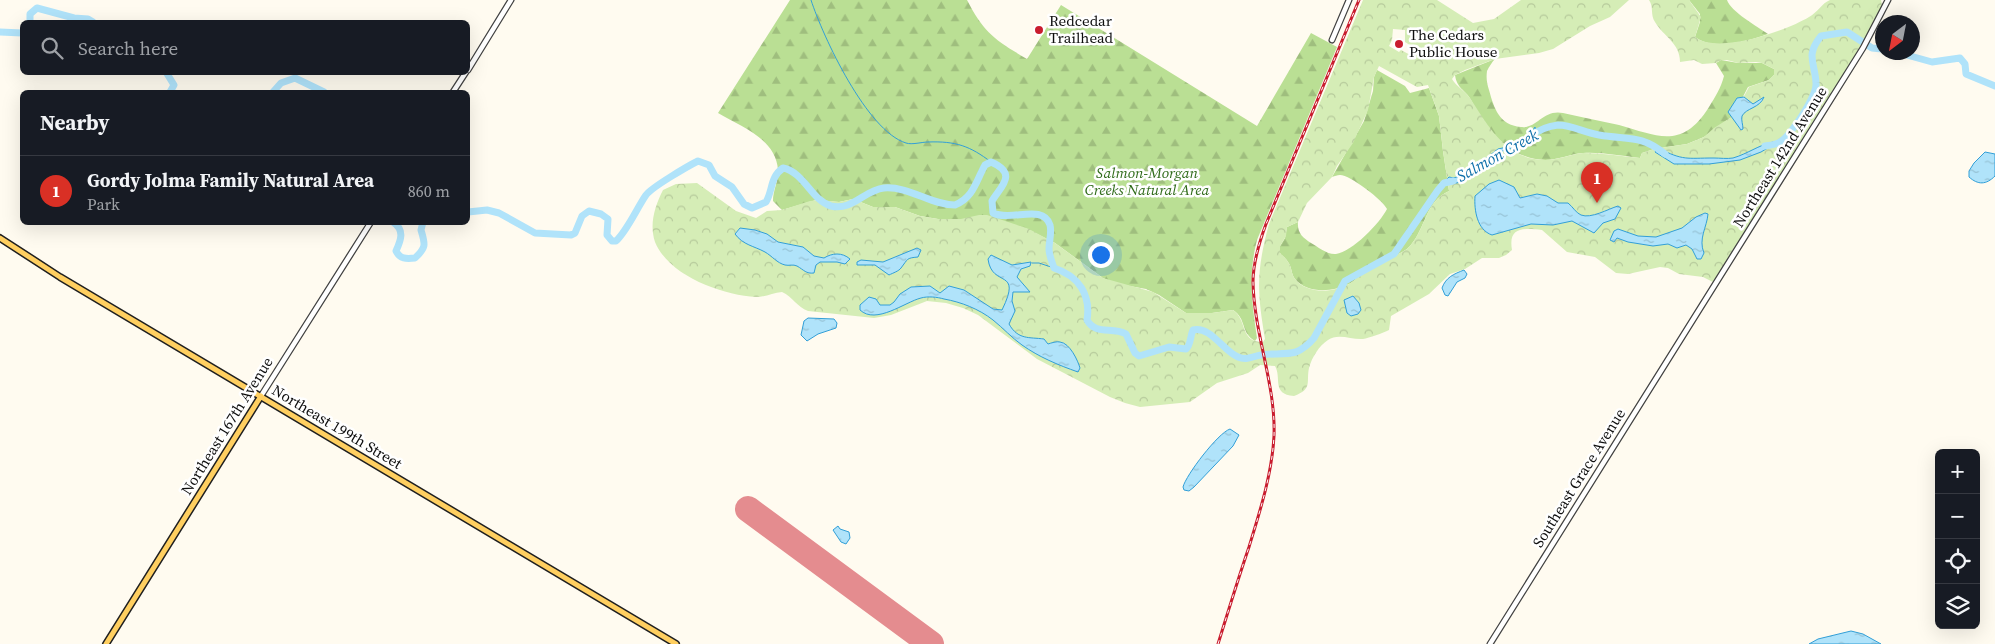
<!DOCTYPE html>
<html lang="en">
<head>
<meta charset="utf-8">
<style>
  body { margin:0; font-family:"Source Serif 4",serif; background:#20242c; color:#f1f3f6 }
  .controls { position:absolute; right:15px; bottom:15px; display:grid; overflow:hidden; border-radius:8px; box-shadow:0 5px 20px #0002 }
  .controls button { width:45px; height:45px; display:grid; place-items:center; padding:0; border:0; border-bottom:1px solid #363941; background:#171b24; color:#f1f3f6; font:25px sans-serif }
  .compass { position:absolute; left:1875px; top:15px; width:45px; height:45px; border-radius:50%; background:#171b24; box-shadow:0 5px 20px #0002; rotate:212deg }
  .you { position:absolute; left:1100px; top:254px; width:18px; height:18px; margin:-12px; border:4px solid #fff; border-radius:50%; background:#1a73e8; box-shadow:0 0 0 8px #1a73e833 }
  .badge { display:grid; place-items:center; width:32px; height:32px; border-radius:50%; background:#d93025; color:#fff; font-size:16px; font-weight:700 }
  .pin { position:absolute; translate:-50% -41px; filter:drop-shadow(0 1px 2px #0008) }
  .pin::after { content:''; position:absolute; top:26px; width:18px; height:15px; background:inherit; clip-path:polygon(0 0,100% 0,50% 100%) }
  .list { margin:0; padding:0; list-style:none }
  h2 { display:flex; justify-content:space-between; align-items:center; height:65px; margin:0; padding:0 20px; font-size:21px }
  h2 small { font-size:16px; font-weight:400; color:#9ea1a6 }
  .list li { display:grid; grid-template-columns:32px 1fr auto; gap:15px; align-items:center; box-sizing:border-box; height:70px; padding:0 20px; border-top:1px solid #363941 }
  .list b { display:block; font-size:19px; white-space:nowrap }
  .list p { margin:0; font-size:16px; white-space:nowrap; color:#9ea1a6 }
  .list em { font-size:16px; font-style:normal; color:#9ea1a6 }
  .icon { flex:none; width:28px; height:28px; fill:none; stroke:currentColor; stroke-width:2; stroke-linecap:round; stroke-linejoin:round }
  .map { position:relative; flex:none; width:1995px; height:644px; overflow:hidden }
  .search { position:absolute; background:#171b24; box-shadow:0 5px 20px #0002; left:20px; top:20px; width:450px; height:55px; display:flex; align-items:center; gap:12px; box-sizing:border-box; padding:0 18px; border-radius:8px; color:#9ea1a6; font-size:19px }
  .panel { position:absolute; background:#171b24; box-shadow:0 5px 20px #0002; left:20px; top:90px; width:450px; height:135px; border-radius:8px }
  .map>svg:first-child { display:block }
  .forest { fill:url(#forest-firs) }
  .park { fill:url(#park-crowns); fill-rule:evenodd }
  .water { fill:url(#water-ripples); stroke:#329fd7 }
  .lines { fill:none; stroke-linecap:round; stroke-linejoin:round }
  .stream { stroke:#329fd7; stroke-width:1 }
  .river { stroke:#b0e3fa; stroke-width:7 }
  .runway { stroke:#e48c8f; stroke-width:26 }
  .minor-casing { stroke:#414141; stroke-width:7 }
  .major-casing { stroke:#1f1f1f; stroke-width:8 }
  .minor { stroke:#fff; stroke-width:4.5 }
  .major { stroke:#ffcf60; stroke-width:5 }
  .rail-casing { stroke:#c91c2e; stroke-width:3 }
  .rail { stroke:#fff; stroke-width:1; stroke-dasharray:4; stroke-linecap:butt }
  .poi-dot { fill:#c91c2e; stroke:#fff; stroke-width:2 }
  .labels { text-anchor:middle; stroke-width:5; stroke-linejoin:round; paint-order:stroke }
  .poi-label { font-size:15px; fill:#0e0e0e; stroke:#fff; text-anchor:start }
  .street-label { font-size:15px; fill:#0e0e0e; stroke:#fff }
  .park-label { font-size:15px; font-style:italic; fill:#2f6b19; stroke:#fff }
  .water-label { font-size:16px; font-style:italic; fill:#0e6faa; stroke:#fff }
</style>
</head>
<body>
<div class="map">
<svg width="1995" height="644" viewBox="0 0 1995 644">
  <defs>
    <pattern id="forest-firs" width="22" height="20" patternUnits="userSpaceOnUse" patternTransform="scale(1.25)"><rect width="22" height="20" fill="#badf94"/><path d="M5 1l3.5 6h-7zM16 11l3.5 6h-7z" fill="#9fbe7e"/></pattern>
    <pattern id="park-crowns" width="20" height="18" patternUnits="userSpaceOnUse" patternTransform="scale(1.25)"><rect width="20" height="18" fill="#d5edb6"/><path d="M2 6a3 3 0 1 1 6 0M12 15a3 3 0 1 1 6 0" fill="none" stroke="#b6ca9b"/></pattern>
    <pattern id="water-ripples" width="26" height="14" patternUnits="userSpaceOnUse" patternTransform="scale(1.25)"><rect width="26" height="14" fill="#b0e3fa"/><path d="M2 4q2-2 4 0t4 0M15 11q2-2 4 0t4 0" fill="none" stroke="#96c2d5"/></pattern>
  </defs>
  <rect width="100%" height="100%" fill="#fffbf0"/>
  <!-- forest -->
  <path class="forest" d="M790,0H967C984,33 995,40 1027,59L1061,5L1257,126L1311,33L1337,47L1257,240C1248,274 1252,304 1257,338L1255,341C1240,332 1247,319 1233,310L1212,313H1186L1159,295L1146,289L1113,283L1103,278L1055,243L1025,228L997,220L938,219L920,216L895,207H873L853,199L839,202L816,200L782,210L773,201C773,190 779,180 778,170C776,139 742,127 718,113Z
    M1689,0H1727C1730,11 1758,27 1768,34C1748,41 1713,51 1695,37L1700,22V14Z
    M1495,59C1492,62 1489,67 1487,71C1486,79 1487,83 1489,90C1494,108 1499,125 1521,127C1537,129 1543,109 1563,113C1581,117 1600,121 1619,125C1658,136 1682,150 1709,107C1715,97 1721,88 1724,76L1716,63L1721,60L1738,63H1762L1774,69V75L1769,80L1748,87L1733,116L1704,137L1687,144L1654,149L1642,153L1640,158C1621,156 1602,152 1583,153C1570,154 1558,160 1545,160C1509,159 1486,129 1471,100C1465,89 1457,89 1455,75Z
    M1377,70L1405,86L1410,93L1429,88L1439,116L1443,151L1449,191C1425,202 1426,228 1410,246C1401,256 1384,258 1373,265C1364,271 1358,279 1349,284C1333,292 1307,294 1295,279C1291,274 1292,267 1288,262C1286,258 1283,257 1280,253V246L1285,238L1287,227L1298,222C1297,233 1303,238 1311,243C1318,247 1328,255 1336,254C1352,252 1380,223 1387,209C1383,200 1350,175 1340,175C1337,175 1335,176 1332,177L1364,121L1373,91L1374,77Z"/>
  <!-- park -->
  <path class="park" d="M1363,0H1437L1473,23L1494,19L1521,0H1629L1610,17L1590,26L1553,49L1539,53L1495,59L1465,70L1455,75L1452,79C1456,86 1465,91 1470,98C1489,127 1506,160 1546,160C1558,160 1571,154 1583,153C1602,153 1621,156 1640,158L1642,153L1654,149L1687,144L1704,137L1714,128L1733,116L1749,87L1769,80L1774,75V69L1762,63L1756,62L1738,63L1727,60H1721L1716,63L1702,64L1694,60L1680,62C1680,43 1664,37 1655,22C1650,15 1654,7 1649,0H1689L1701,17L1695,37C1718,55 1786,31 1809,17C1817,13 1822,3 1830,0C1839,0 1870,0 1881,0L1882,5L1879,12L1857,52L1713,282L1703,277L1679,274L1668,268L1660,267L1628,274L1616,273L1595,257L1567,252L1542,230C1523,228 1508,227 1512,250L1506,255L1499,258H1482L1465,269L1450,274L1429,294L1391,316L1389,330C1383,333 1369,338 1363,339C1352,340 1338,333 1328,340C1319,346 1312,357 1309,368C1306,382 1313,389 1294,396C1271,394 1282,378 1275,366L1260,365L1248,373L1217,383L1190,402L1140,407L1125,403L1110,397L1037,359L978,315L963,308L946,303L927,301L891,315L874,318L808,311C797,307 793,297 782,292C773,293 765,297 756,297C722,295 669,276 655,242C649,224 655,206 663,190L676,184L697,183L736,211L756,218L767,211L782,210L810,201L820,200L839,202L853,199L873,207H895L920,216L938,219H961L979,215H987L1029,229L1055,243L1103,278L1153,292L1186,313H1212L1233,310C1248,320 1239,342 1263,342L1265,339C1257,291 1256,272 1269,224ZM1393,29L1405,30V42L1418,50L1414,57L1401,50L1399,52L1389,46L1392,40ZM1379,66L1417,87L1428,85L1439,116L1443,151L1449,191C1425,202 1426,228 1410,246C1401,256 1384,258 1373,265C1365,270 1359,277 1352,282C1337,293 1307,295 1295,279C1291,274 1292,267 1288,262C1286,258 1283,257 1280,253V246L1286,236L1287,227L1298,222L1307,203L1332,177L1337,166L1353,143L1368,110L1374,77Z"/>
  <!-- water -->
  <path class="water" d="M1744,97L1753,104L1764,97C1760,108 1746,108 1742,116C1741,120 1743,125 1743,129L1741,130L1728,112L1737,98Z
    M1535,127C1541,150 1510,145 1499,153C1483,165 1468,189 1444,182L1449,177L1454,178L1467,173L1498,149L1520,144L1528,138Z
    M1773,142H1778L1761,152L1740,160L1709,164H1674L1655,152L1658,148C1684,161 1686,158 1714,158C1720,158 1727,159 1733,158C1747,154 1759,145 1773,142Z
    M1985,152L1995,154V176C1986,185 1978,185 1969,177V171L1974,163Z
    M1499,180L1514,187L1520,198L1537,194L1547,196L1558,203H1568C1573,207 1576,213 1581,215C1591,219 1608,209 1618,206L1621,208L1615,219L1603,223L1594,233L1572,221L1553,225L1531,224L1492,235C1477,230 1474,210 1475,196L1489,184Z
    M1705,213L1708,214C1707,227 1698,239 1704,253L1701,259H1697L1692,249L1686,245L1677,248L1668,244L1653,246L1628,242L1617,238L1614,242L1610,240L1614,231L1618,229L1638,236L1656,237L1682,228L1696,217Z
    M740,228L755,230L767,234L778,242L803,247L814,256L824,258C832,253 842,252 850,259L845,264L837,262H820L816,265L814,273C806,274 804,270 797,266C793,264 789,266 785,265C777,263 772,256 765,252C754,246 743,245 735,234Z
    M917,248L921,250L918,257C906,258 908,259 901,268C899,271 893,273 889,275L875,265H857V262L861,260L883,262Z
    M991,255L1012,265L1031,262L1030,266L1021,269L1017,277L1030,292H1013L1012,301L1015,311L1009,324C1018,340 1029,337 1044,339L1048,344C1051,343 1057,341 1060,342C1070,343 1078,361 1080,368L1078,372C1058,365 1039,357 1022,345C1012,338 1003,328 993,320C979,309 961,302 944,299C937,297 928,296 921,298C905,302 876,325 860,310V305L869,297L876,299L880,305H890L894,302L900,294L911,287L930,286L940,293L949,286L964,290L993,309L1002,310C1023,267 992,289 988,259Z
    M1464,270L1467,274L1465,278L1457,282L1448,296L1445,295L1442,288C1446,277 1454,274 1464,270Z
    M1353,296L1359,303L1361,310L1358,314L1351,316L1347,313L1344,300Z
    M808,318L834,319L837,323L836,328L818,334L807,341L801,335L804,321Z
    M1230,429L1239,435L1233,446L1194,487L1189,491L1184,490L1183,487C1186,475 1218,433 1230,429Z
    M838,526L840,529L849,532L850,538L846,544L841,542L833,530Z
    M1851,631L1863,634L1881,644H1809L1818,639Z"/>
  <g class="lines">
    <!-- stream -->
    <path class="stream" d="M811,0C823,37 867,131 906,143C912,145 922,142 928,142C956,141 970,146 991,162
      M1032,263H1039L1054,268"/>
    <!-- river -->
    <path class="river" d="M30,22V14L37,8L74,18L88,19L93,22
      M0,32L22,33
      M1896,52L1932,62L1960,58L1965,64L1966,74L1995,86
      M166,72L174,85L170,92
      M273,92L281,83L295,78L324,92
      M1529,137C1537,131 1548,126 1558,125C1572,125 1585,133 1599,135C1627,140 1641,134 1665,154
      M1765,146C1770,145 1776,145 1780,142C1791,135 1817,96 1816,83C1815,62 1805,56 1821,36L1847,32L1872,48L1882,49
      M468,212L487,210L499,213L535,233L571,235L575,233L582,216L589,211L601,214L608,219L607,235L612,241H616C627,231 637,208 646,195C652,187 688,166 698,161L709,165L715,176L732,187L744,204L752,208L766,202C773,190 770,177 783,168C804,172 812,201 831,206C853,211 864,190 884,188C909,186 931,205 955,205C974,197 976,181 985,165L991,162C1019,174 1000,187 992,201L993,213C1011,222 1043,203 1050,225C1052,233 1049,241 1049,249C1049,255 1052,262 1054,268C1079,276 1091,295 1087,320C1096,336 1112,326 1126,334L1135,353L1139,356L1169,347L1186,349C1191,345 1190,336 1193,330C1211,326 1223,351 1238,357C1247,361 1253,356 1261,355C1272,353 1285,355 1296,352C1303,349 1309,344 1314,338L1345,281L1394,254L1438,190L1444,183L1453,181
      M393,222C405,230 401,240 396,251C400,259 406,259 415,258C427,247 425,244 421,230L423,222"/>
    <!-- runway -->
    <path class="runway" d="M748,509L931,644"/>
    <!-- minor casing -->
    <g class="minor-casing">
      <path id="minor" d="M1332,40L1349,0
        M468,70L511,0
        M453,92L466,72
        M261,396L371,222
        M1490,644L1863,48L1888,0"/>
    </g>
    <!-- major casing -->
    <g class="major-casing">
      <path id="major" d="M0,238L60,277L676,644
        M106,644L261,396"/>
    </g>
    <!-- minor -->
    <use href="#minor" class="minor"/>
    <!-- major -->
    <use href="#major" class="major"/>
    <!-- rail casing -->
    <g class="rail-casing">
      <path id="rail" d="M1218,644C1228,612 1238,579 1249,547C1260,511 1272,474 1274,436C1276,385 1254,334 1253,282C1253,262 1259,243 1266,224L1359,0"/>
    </g>
    <!-- rail -->
    <use href="#rail" class="rail"/>
  </g>
  <!-- markers -->
  <g class="poi-dot">
    <circle cx="1039" cy="30" r="5"/>
    <circle cx="1399" cy="44" r="5"/>
  </g>
  <g class="labels">
    <!-- poi labels -->
    <g class="poi-label">
      <text x="1049" y="26">Redcedar<tspan x="1049" dy="17">Trailhead</tspan></text>
      <text x="1409" y="40">The Cedars<tspan x="1409" dy="17">Public House</tspan></text>
    </g>
    <!-- street labels -->
    <g class="street-label">
      <text transform="translate(1780 157) rotate(-58)" y="5">Northeast 142nd Avenue</text>
      <text transform="translate(227 426) rotate(-58)" y="5">Northeast 167th Avenue</text>
      <text transform="translate(337 427) rotate(31)" y="5">Northeast 199th Street</text>
      <text transform="translate(1579 478) rotate(-58)" y="5">Southeast Grace Avenue</text>
    </g>
    <!-- park labels -->
    <g class="park-label">
      <text x="1147" y="178">Salmon-Morgan<tspan x="1147" dy="17">Creeks Natural Area</tspan></text>
    </g>
    <!-- water labels -->
    <g class="water-label">
      <text transform="translate(1497 155) rotate(-29)" y="6">Salmon Creek</text>
    </g>
  </g>
</svg>
<div class="controls">
<button>+</button>
<button>−</button>
<button><svg class="icon" aria-label="locate" viewBox="0 0 24 24"><circle cx="12" cy="12" r="6"/><path d="M12 2v4M12 18v4M2 12h4M18 12h4"/></svg></button>
<button><svg class="icon" aria-label="layers" viewBox="0 0 24 24"><path d="M12 4l9 5-9 5-9-5zM3 14l9 5 9-5"/></svg></button>
</div>
<svg class="compass" viewBox="-18 -18 36 36"><path d="M0-13l5 13h-10z" fill="#e53935"/><path d="M0 13l5-13h-10z" fill="#9ea1a6"/></svg>
<div class="you"></div>
<div class="pin badge" style="left:1597px;top:203px">1</div>
<div class="search"><svg class="icon" aria-label="search" viewBox="0 0 24 24"><circle cx="10" cy="10" r="6"/><path d="M15 15l6 6"/></svg>Search here</div>
<section class="panel">
<h2>Nearby<small></small></h2>
<ul class="list">
<li><span class="badge">1</span><div><b>Gordy Jolma Family Natural Area</b><p>Park</p></div><em>860 m</em></li>
</ul>
</section>
</div>
</body>
</html>
